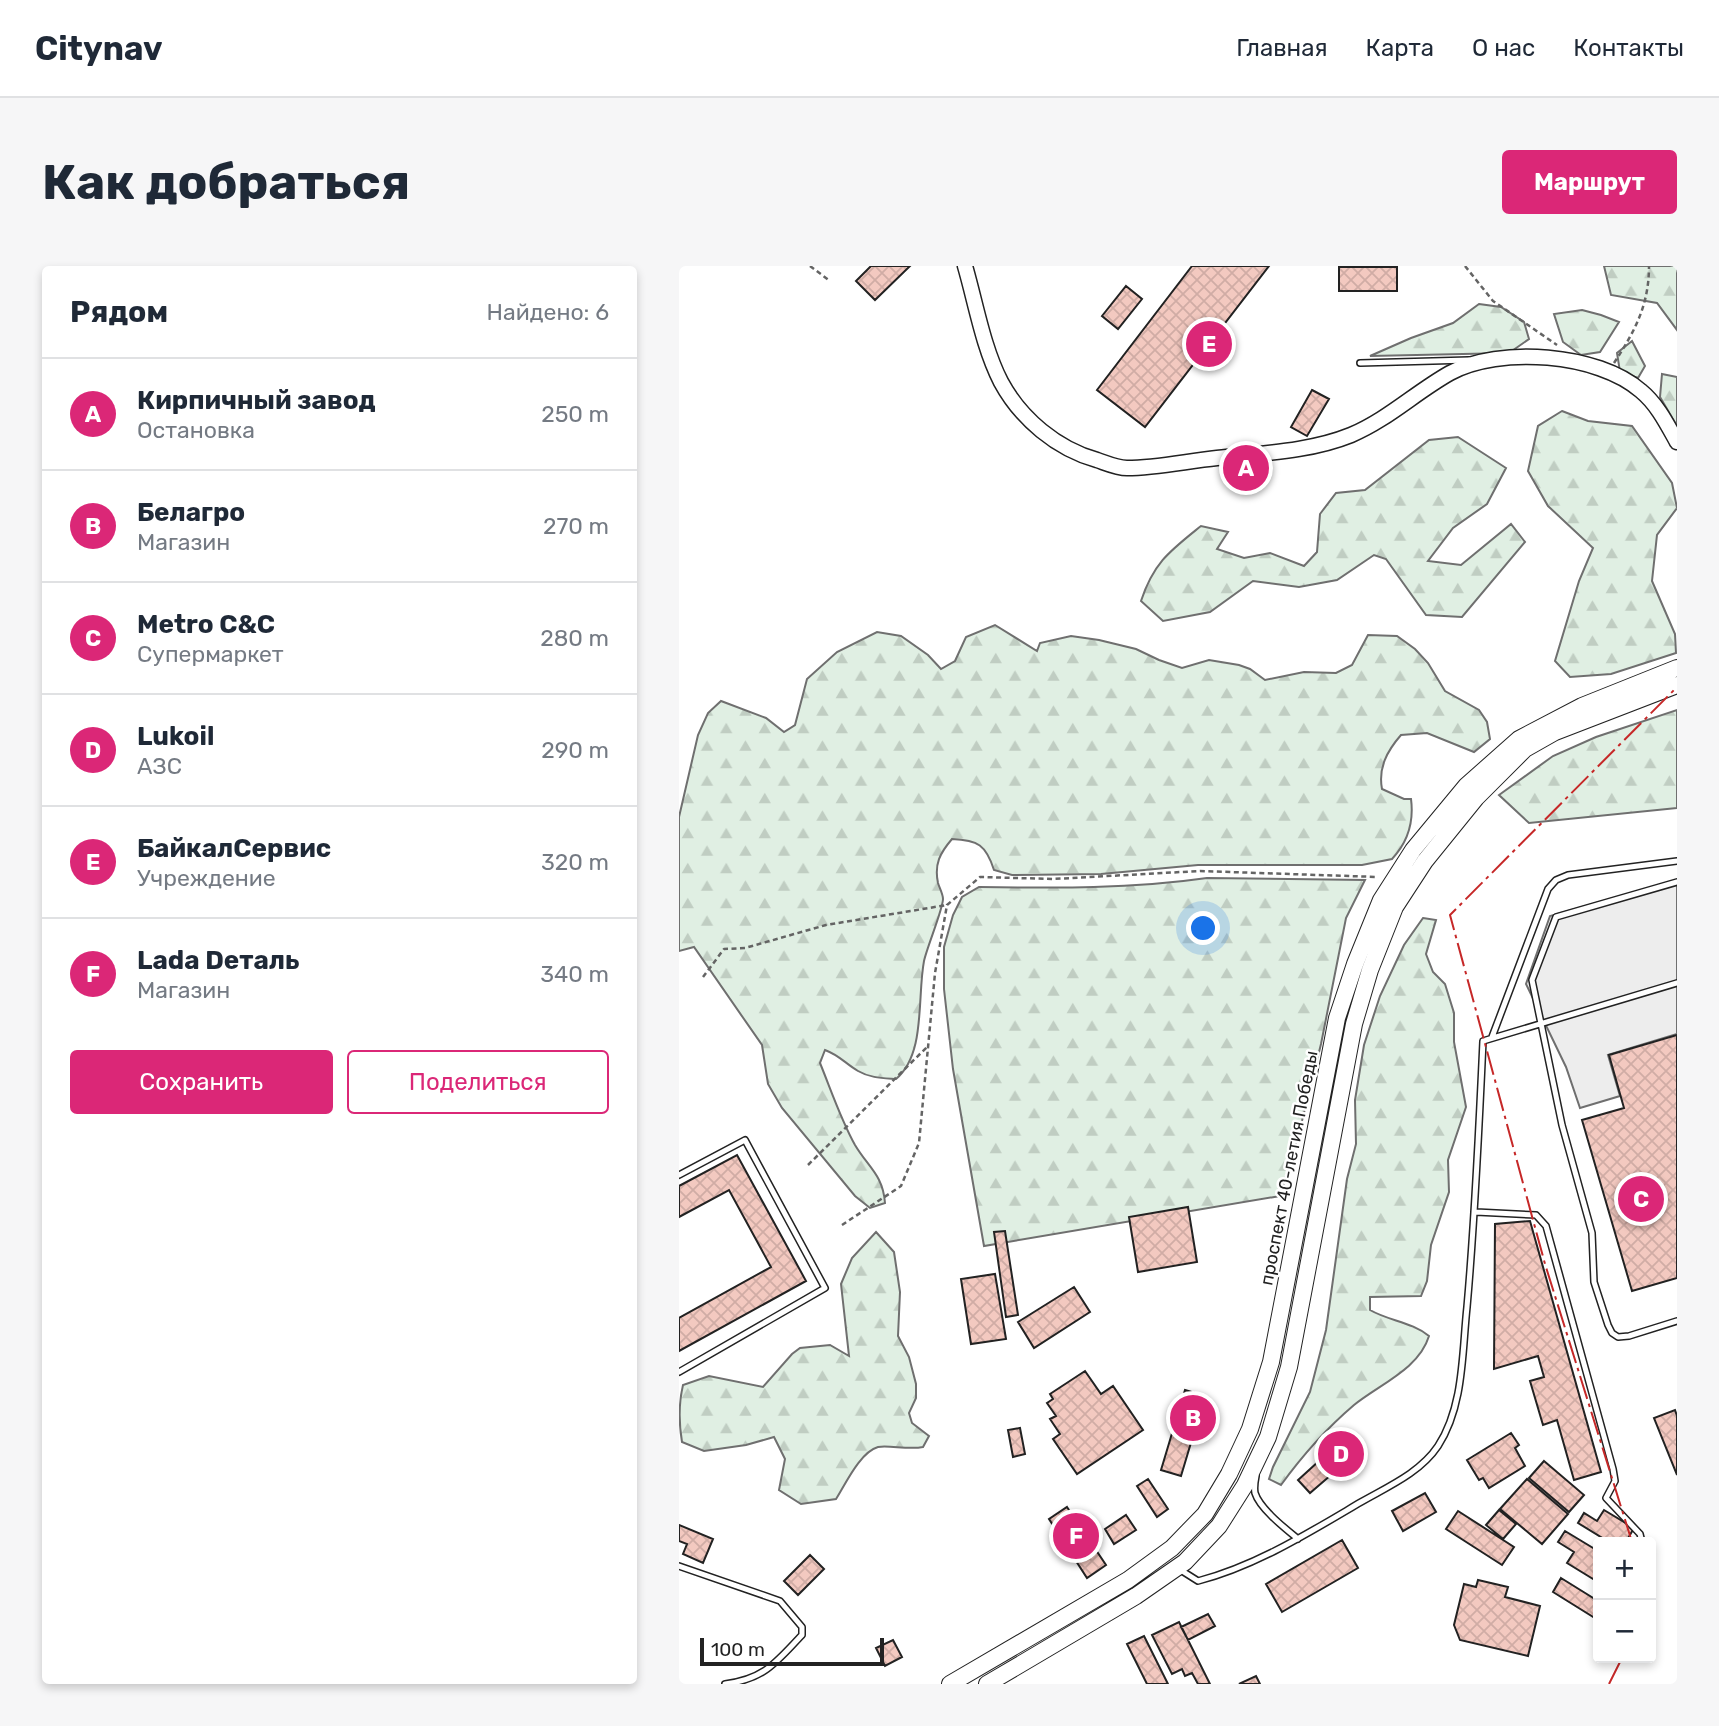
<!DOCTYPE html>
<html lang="ru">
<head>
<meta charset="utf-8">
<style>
  body { margin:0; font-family:Rubik,sans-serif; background:#f6f6f7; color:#1f2937 }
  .controls { position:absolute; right:21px; bottom:21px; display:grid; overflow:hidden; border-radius:7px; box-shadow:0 4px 10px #0003 }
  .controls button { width:63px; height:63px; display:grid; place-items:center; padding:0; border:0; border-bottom:2px solid #e0e1e3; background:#fff; color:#1f2937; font:35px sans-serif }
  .scale { position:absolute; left:21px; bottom:18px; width:184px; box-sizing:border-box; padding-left:7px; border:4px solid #222; border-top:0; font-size:19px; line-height:24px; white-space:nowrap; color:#222; -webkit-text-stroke:5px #fff; paint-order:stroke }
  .you { position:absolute; left:525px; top:663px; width:24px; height:24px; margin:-18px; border:5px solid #fff; border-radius:50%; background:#1a73e8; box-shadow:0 0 0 10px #1a73e833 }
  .badge { display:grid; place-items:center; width:46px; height:46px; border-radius:50%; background:#db2777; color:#fff; font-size:23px; font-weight:700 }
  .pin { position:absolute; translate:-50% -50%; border:4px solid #fff; box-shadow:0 2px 7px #0006 }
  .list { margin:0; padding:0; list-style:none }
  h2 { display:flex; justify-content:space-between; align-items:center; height:91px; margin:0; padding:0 28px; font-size:30px }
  h2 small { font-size:23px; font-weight:400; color:#747a83 }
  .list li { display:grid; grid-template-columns:46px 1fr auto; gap:21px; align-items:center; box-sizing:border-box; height:112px; padding:0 28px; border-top:2px solid #e0e1e3 }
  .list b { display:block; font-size:26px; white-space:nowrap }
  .list p { margin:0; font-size:23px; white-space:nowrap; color:#747a83 }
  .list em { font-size:23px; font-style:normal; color:#747a83 }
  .actions { display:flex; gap:14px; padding:21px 28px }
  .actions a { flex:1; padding:16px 0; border:2px solid #db2777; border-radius:7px; text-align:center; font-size:24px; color:#db2777 }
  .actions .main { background:#db2777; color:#fff }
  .map { position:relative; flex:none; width:998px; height:1418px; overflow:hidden; border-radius:7px }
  header { display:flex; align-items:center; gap:42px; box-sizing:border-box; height:98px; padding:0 35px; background:#fff; border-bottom:2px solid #e0e1e3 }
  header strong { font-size:33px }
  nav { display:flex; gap:38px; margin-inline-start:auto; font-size:24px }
  .intro { display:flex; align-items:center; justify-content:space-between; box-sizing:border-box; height:168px; padding:0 42px }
  h1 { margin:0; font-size:49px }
  .button { padding:18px 32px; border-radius:7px; background:#db2777; color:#fff; font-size:24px; font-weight:700 }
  main { display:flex; gap:42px; padding:0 42px }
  aside { flex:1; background:#fff; border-radius:7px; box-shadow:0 4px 10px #0003 }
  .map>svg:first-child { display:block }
  .forest { fill:url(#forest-firs); stroke:#6f6f6f; stroke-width:2 }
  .parking { fill:#ededed; stroke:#6f6f6f; stroke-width:2 }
  .building { fill:url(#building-cross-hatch); stroke:#222; stroke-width:2 }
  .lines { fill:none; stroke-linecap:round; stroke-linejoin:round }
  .service-casing { stroke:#222; stroke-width:8 }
  .tertiary-casing { stroke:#222; stroke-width:17 }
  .secondary-casing { stroke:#222; stroke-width:18 }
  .path { stroke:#646464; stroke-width:2.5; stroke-dasharray:5 3.5; stroke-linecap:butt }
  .service { stroke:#fff; stroke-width:5 }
  .tertiary { stroke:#fff; stroke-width:14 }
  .secondary { stroke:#fff; stroke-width:16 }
  .power { stroke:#c62828; stroke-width:2; stroke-dasharray:24 5 3.5 5; stroke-linecap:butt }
  .labels { text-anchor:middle; stroke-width:5; stroke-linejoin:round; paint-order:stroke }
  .street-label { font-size:18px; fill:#222; stroke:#fff }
</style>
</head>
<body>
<header>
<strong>Citynav</strong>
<nav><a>Главная</a><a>Карта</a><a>О нас</a><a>Контакты</a></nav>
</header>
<div class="intro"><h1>Как добраться</h1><a class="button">Маршрут</a></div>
<main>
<aside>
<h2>Рядом<small>Найдено: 6</small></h2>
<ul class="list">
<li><span class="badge">A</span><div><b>Кирпичный завод</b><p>Остановка</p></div><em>250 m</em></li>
<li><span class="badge">B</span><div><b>Белагро</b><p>Магазин</p></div><em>270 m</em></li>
<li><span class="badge">C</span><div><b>Metro C&amp;C</b><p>Супермаркет</p></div><em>280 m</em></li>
<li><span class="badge">D</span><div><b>Lukoil</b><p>АЗС</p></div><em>290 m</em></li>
<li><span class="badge">E</span><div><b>БайкалСервис</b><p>Учреждение</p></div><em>320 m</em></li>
<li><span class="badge">F</span><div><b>Lada Dеталь</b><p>Магазин</p></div><em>340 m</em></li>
</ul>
<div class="actions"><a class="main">Сохранить</a><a>Поделиться</a></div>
</aside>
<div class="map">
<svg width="998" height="1418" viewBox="0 0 998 1418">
  <defs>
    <pattern id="forest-firs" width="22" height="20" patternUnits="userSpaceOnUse" patternTransform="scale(1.75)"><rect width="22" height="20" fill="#e0efe3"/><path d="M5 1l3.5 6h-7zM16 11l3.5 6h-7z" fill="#c0cdc2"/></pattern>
    <pattern id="building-cross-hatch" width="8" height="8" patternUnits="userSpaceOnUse" patternTransform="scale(1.75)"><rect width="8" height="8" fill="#f3c9c0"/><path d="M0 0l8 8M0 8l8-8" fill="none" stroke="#d0aca5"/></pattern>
  </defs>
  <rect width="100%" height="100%" fill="#fff"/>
  <!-- forest -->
  <path class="forest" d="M925,0H998V64L978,37L932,29Z
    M800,38L822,41L845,56L850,73L830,87L691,90L732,72L774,57Z
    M903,44L922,49L940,56L921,86L902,89L884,76L875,48Z
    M953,75L966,100L959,112L941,106L938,87Z
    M983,108L998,111V160L981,131Z
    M883,145L909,155L953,160L993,217L998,242L978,269L973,315L996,368L997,387L932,408L891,411L876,395L900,315L914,282L869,240L849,205L859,160Z
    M779,171L827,202L808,238L774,262L749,295L782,299L832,258L846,276L783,351L747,349L707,293L695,289L658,314L620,321L574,315L531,346L484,355L462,335C475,296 491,285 522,260L549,266L538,283L565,292L591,287L625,300L638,286L641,248L657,227L686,224L750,174Z
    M316,359L358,385L361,377L392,370L420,374L457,383L480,394L503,402L530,394L560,399L571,403L586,414L625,406L657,407L673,399L689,369L718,370L736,383L749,397L766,425L800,444L808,456L811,473L795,486L748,467L722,469C708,485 699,502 703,523L725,533H732C735,556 729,576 713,593L683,599H519L422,608L333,609L315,604C307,579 299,574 273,573C261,587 255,598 259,617C260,621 264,628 264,633C264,643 248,681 245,695C238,731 247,788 217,813C203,812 191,812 179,805C167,798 160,789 146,784L141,797C152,824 162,854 176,879C189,901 204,909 206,937L191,942L176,930L103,842L89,818L83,779L15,681L0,685V551L19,469L29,447L42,435L87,452L105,466L116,459L128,413L158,386L198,366L222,370L249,389L262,403L276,395L287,371Z
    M998,444V542L850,557L820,529L874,490L917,471Z
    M528,612L686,614L667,652L642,778L620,867L601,930L305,980L274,803L265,723V681L274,649L283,631L300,621C377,622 452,623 528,612Z
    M744,652L757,654L747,688L754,706L766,718L775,747V776L787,841L769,894L770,926L752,979L748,1015L742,1030L691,1031V1044C710,1055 733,1056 750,1070C740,1103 701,1118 675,1139C648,1162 623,1190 602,1219L590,1213L594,1201L631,1126L647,1064L668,913L677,878L676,834L685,779L701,730L725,679Z
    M197,966L215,986L221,1026L219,1070L230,1091L237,1118V1132L230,1147L233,1157L250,1170L244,1181C230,1184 210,1179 199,1181C181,1186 166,1219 157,1233L122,1238L100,1224L106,1193L95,1171L67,1179L25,1185L3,1176C0,1158 0,1136 4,1119L30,1110L84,1121L113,1088L121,1082L151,1079L170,1090L162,1018L173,992Z"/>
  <!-- parking -->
  <path class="parking" d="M998,614V768L929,789L941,830L901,842L887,801L847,718L871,650Z"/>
  <!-- building -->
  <path class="building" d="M192,0H231L196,34L177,15Z
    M513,0H590L466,161L418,124Z
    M660,1H718V25H660Z
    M447,20L463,33L439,63L423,50Z
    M633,124L650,133L628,170L612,161Z
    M998,769V1012L953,1025L903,854L945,842L930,789Z
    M58,889L127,1015L0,1085V1052L92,1001L50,924L0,951V920Z
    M509,941L518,996L459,1006L450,951Z
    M851,955L922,1206L895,1214L878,1154L864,1159L851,1115L865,1111L859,1090L815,1103L816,958Z
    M326,965L339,1049L327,1051L315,966Z
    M316,1008L327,1073L292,1078L282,1013Z
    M395,1021L411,1046L355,1082L339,1056Z
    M406,1105L422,1128L434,1120L464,1164L398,1208L374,1173L381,1168L371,1153L377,1150L368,1137L374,1133L371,1128Z
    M506,1124L526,1130L502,1210L482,1204Z
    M996,1144L998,1150V1209L975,1152Z
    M341,1162L346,1188L334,1191L329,1164Z
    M832,1167L840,1179L836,1182L846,1200L810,1222L804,1212L800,1214L788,1194Z
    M661,1178L672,1190L663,1198L653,1186Z
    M640,1195L652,1209L631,1227L619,1214Z
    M865,1195L905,1229L890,1246L850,1212Z
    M469,1213L489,1243L478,1251L458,1220Z
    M848,1213L889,1248L863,1278L821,1243Z
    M746,1227L757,1246L724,1265L713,1245Z
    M388,1241L427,1299L408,1312L370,1253Z
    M820,1244L837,1258L824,1273L807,1259Z
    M925,1244L955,1262L948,1274L952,1276H930L899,1257L905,1247L918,1255Z
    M779,1245L835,1281L823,1299L767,1263Z
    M447,1249L457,1264L435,1278L426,1263Z
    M0,1259L34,1273L24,1297L4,1288L8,1278L0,1275Z
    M886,1265L919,1285V1316L888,1297L895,1286L879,1276Z
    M663,1274L679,1302L603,1346L587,1318Z
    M131,1289L145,1303L119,1329L105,1315Z
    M882,1312L919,1335V1354L874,1326Z
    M799,1314L829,1321L826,1331L861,1340L849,1390L781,1374L775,1359L785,1318L797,1321Z
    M529,1348L536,1360L509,1374L502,1361Z
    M500,1356L531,1418H519L513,1407L506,1410L503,1403L493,1408L473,1369Z
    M465,1370L489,1418H468L448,1378Z
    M214,1374L223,1391L206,1400L197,1382Z
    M577,1410L581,1418H560Z"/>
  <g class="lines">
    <!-- service casing -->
    <g class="service-casing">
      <path id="service" d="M681,97L790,94
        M998,616L877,651L853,714L883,859L913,967L915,1016L929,1059L933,1067L939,1071L950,1070L998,1055
        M813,771L869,623L877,614L889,609L998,595
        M0,909L66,874L146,1022L0,1106
        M797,946L857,949L867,960L934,1203L936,1215L927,1232L961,1268L963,1276
        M577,1210C576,1215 575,1222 576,1227C581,1243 607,1263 619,1273
        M0,1300L101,1335L123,1361V1369C97,1396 86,1413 46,1418
        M500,1303L519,1315C577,1300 631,1266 682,1236C708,1221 741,1207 759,1180C785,1140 783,1087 788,1041C796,952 800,864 804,775L998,717"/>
    </g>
    <!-- tertiary casing -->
    <g class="tertiary-casing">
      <path id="tertiary" d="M286,0C297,38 304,81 322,116C342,153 378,183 418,194C427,197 438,202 448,202C478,202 508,195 538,192C582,187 630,186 672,169C708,154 737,126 771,107C820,80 919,87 962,125C978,138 988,158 998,176"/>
    </g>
    <!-- secondary casing -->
    <g class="secondary-casing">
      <path id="secondary" d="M271,1418L449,1314L493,1282L526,1248L550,1208L571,1163L592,1096L658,752L676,698L702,634L734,584L787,520L840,473L903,440L998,402
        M308,1418L457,1330L506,1296L540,1260L566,1219L589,1171L610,1101L675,758L691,704L716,641L746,595L797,532L846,483L876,466L998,419"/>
    </g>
    <!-- path -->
    <path class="path" d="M131,0L151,15
      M786,0L814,35L878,79
      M935,97C956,65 970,39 970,0
      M24,711L45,683L66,682L147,659L268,639
      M129,899L248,781
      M163,959L222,920L240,877L256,707L268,639L301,611L374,613L521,605L699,611"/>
    <!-- service -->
    <use href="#service" class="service"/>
    <!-- tertiary -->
    <use href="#tertiary" class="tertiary"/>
    <!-- secondary -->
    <use href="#secondary" class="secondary"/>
    <!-- power -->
    <path class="power" d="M953,1276L866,998L771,649L998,421
      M930,1418L943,1392"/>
  </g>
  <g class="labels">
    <!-- street labels -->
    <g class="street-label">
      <text transform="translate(610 902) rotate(-79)" y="6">проспект 40-летия Победы</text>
    </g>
  </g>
</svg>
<div class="controls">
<button>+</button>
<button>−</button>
</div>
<div class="scale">100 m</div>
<div class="you"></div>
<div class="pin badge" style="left:567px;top:202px">A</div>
<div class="pin badge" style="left:514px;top:1152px">B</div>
<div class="pin badge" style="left:962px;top:933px">C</div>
<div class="pin badge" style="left:662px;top:1188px">D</div>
<div class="pin badge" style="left:530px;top:78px">E</div>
<div class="pin badge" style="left:397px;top:1270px">F</div>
</div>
</main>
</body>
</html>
